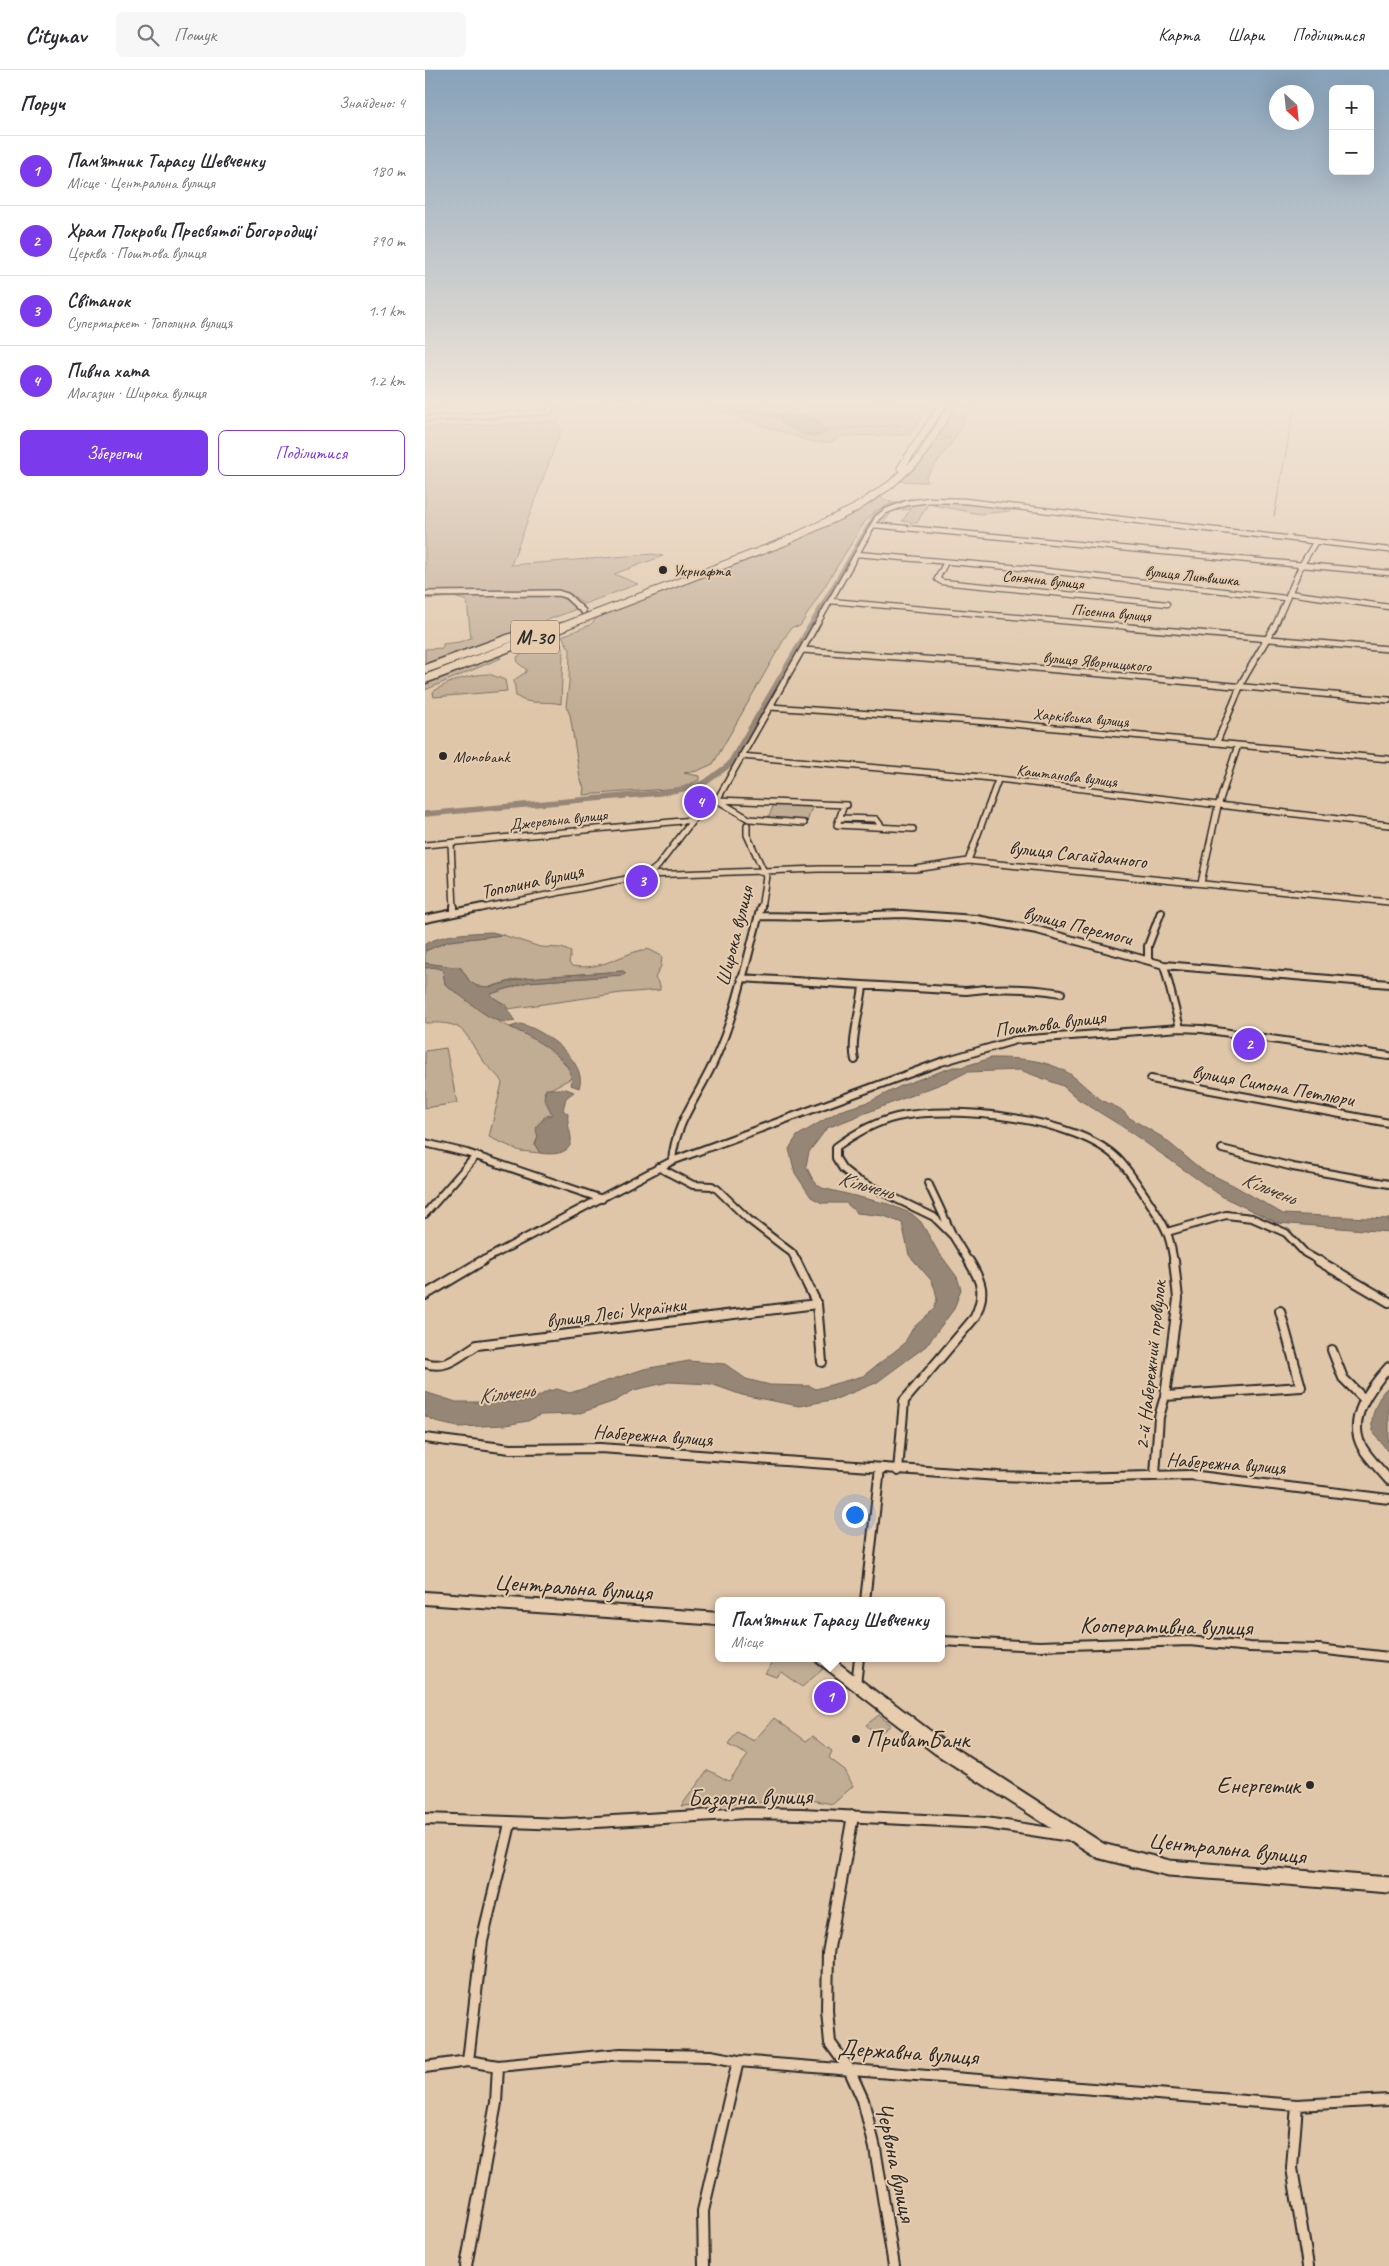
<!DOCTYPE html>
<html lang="uk">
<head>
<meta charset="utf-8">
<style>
  body { margin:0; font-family:Caveat,sans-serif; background:#f7f7f7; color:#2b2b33 }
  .controls { position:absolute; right:15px; top:15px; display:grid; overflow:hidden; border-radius:8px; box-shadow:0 5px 20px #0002 }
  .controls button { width:45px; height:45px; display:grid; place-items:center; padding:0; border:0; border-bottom:1px solid #e1e1e2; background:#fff; color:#2b2b33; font:25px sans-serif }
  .compass { position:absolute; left:844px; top:15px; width:45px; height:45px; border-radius:50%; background:#fff; box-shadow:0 5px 20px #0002; rotate:153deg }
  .you { position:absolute; left:429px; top:1444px; width:18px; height:18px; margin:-12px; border:4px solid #fff; border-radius:50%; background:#1a73e8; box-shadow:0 0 0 8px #1a73e833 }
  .badge { display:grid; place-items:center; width:32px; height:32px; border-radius:50%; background:#7c3aed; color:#fff; font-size:16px; font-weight:700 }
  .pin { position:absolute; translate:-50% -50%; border:2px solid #fff; box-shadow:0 1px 5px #0006 }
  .popup { position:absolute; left:290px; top:1527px; width:230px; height:65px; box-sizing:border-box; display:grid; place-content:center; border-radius:8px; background:#fff; filter:drop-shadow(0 1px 4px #0005); font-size:16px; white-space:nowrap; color:#7c7c81 }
  .popup b { font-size:19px; color:#2b2b33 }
  .popup::after { content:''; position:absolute; left:50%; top:100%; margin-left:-10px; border:10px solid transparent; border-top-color:#fff }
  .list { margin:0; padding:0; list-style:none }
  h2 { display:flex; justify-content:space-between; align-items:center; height:65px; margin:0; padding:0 20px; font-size:21px }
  h2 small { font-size:16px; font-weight:400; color:#7c7c81 }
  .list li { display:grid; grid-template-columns:32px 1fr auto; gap:15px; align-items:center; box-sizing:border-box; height:70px; padding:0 20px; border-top:1px solid #e1e1e2 }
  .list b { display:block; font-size:19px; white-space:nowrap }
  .list p { margin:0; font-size:16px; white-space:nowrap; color:#7c7c81 }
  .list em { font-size:16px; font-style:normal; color:#7c7c81 }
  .actions { display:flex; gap:10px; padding:15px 20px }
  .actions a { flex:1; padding:11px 0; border:1px solid #7c3aed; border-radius:8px; text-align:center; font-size:18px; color:#7c3aed }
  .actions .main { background:#7c3aed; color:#fff }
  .icon { flex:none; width:28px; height:28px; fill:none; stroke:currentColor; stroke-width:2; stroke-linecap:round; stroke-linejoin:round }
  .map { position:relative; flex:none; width:964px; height:2196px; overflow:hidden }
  header { display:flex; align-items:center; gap:30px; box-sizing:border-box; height:70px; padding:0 25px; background:#fff; border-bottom:1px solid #e1e1e2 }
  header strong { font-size:24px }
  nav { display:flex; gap:28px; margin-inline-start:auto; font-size:18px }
  .search { width:350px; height:45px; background:#f7f7f7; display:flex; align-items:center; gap:12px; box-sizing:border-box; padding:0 18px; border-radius:8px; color:#7c7c81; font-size:19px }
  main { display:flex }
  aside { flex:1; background:#fff }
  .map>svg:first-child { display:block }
  .green { fill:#c1ac94; stroke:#766c60 }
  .water { fill:#968676; stroke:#6b6258 }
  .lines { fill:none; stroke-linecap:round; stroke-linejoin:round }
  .stream { stroke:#6b6258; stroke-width:1 }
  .canal-far1 { stroke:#968676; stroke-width:4.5 }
  .canal { stroke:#968676; stroke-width:5.5 }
  .minor-far4-casing { stroke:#2b2b2b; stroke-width:7 }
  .minor-far3-casing { stroke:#2b2b2b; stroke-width:8 }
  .minor-far2-casing { stroke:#2b2b2b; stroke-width:10 }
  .minor-far1-casing { stroke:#2b2b2b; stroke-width:12 }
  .minor-casing { stroke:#2b2b2b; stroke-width:14 }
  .tertiary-casing { stroke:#2b2b2b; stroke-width:8 }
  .secondary-far1-casing { stroke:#2b2b2b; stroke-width:16 }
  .secondary-casing { stroke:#2b2b2b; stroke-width:19 }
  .trunk-far1-casing { stroke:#2b2b2b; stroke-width:9 }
  .trunk-casing { stroke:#2b2b2b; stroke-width:11 }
  .minor-far4 { stroke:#e7ccae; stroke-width:4.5 }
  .minor-far3 { stroke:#e7ccae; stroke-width:5 }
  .minor-far2 { stroke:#e7ccae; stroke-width:6 }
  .minor-far1 { stroke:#e7ccae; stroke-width:8 }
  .minor { stroke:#e7ccae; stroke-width:10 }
  .tertiary { stroke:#e7ccae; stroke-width:5 }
  .secondary-far1 { stroke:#e7ccae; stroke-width:12 }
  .secondary { stroke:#e7ccae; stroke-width:15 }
  .trunk-far1 { stroke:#e7ccae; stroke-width:7 }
  .trunk { stroke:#e7ccae; stroke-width:8 }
  .poi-dot { fill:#2b2b2b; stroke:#e7ccae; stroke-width:2 }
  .labels { text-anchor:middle; stroke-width:4; stroke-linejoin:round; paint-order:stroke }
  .far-poi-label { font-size:16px; fill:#2b2b2b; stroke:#e7ccae; text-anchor:start }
  .far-street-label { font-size:16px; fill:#2b2b2b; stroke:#e7ccae }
  .shield { fill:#e7ccae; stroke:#635b52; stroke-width:1 }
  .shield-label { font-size:19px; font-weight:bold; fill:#2b2b2b }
  .street-label { font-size:20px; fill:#2b2b2b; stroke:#e7ccae }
  .water-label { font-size:21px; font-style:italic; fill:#403d3a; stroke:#e7ccae }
  .near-street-label { font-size:24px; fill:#2b2b2b; stroke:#e7ccae }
  .near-poi-label { font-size:24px; fill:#2b2b2b; stroke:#e7ccae; text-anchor:start }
</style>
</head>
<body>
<header>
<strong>Citynav</strong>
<div class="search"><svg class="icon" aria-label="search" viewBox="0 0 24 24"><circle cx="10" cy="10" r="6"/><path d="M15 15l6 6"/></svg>Пошук</div>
<nav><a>Карта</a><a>Шари</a><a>Поділитися</a></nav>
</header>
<main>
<aside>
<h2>Поруч<small>Знайдено: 4</small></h2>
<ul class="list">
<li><span class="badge">1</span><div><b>Пам'ятник Тарасу Шевченку</b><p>Місце · Центральна вулиця</p></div><em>180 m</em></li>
<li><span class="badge">2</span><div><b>Храм Покрови Пресвятої Богородиці</b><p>Церква · Поштова вулиця</p></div><em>790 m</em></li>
<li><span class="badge">3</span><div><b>Світанок</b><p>Супермаркет · Тополина вулиця</p></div><em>1.1 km</em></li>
<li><span class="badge">4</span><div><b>Пивна хата</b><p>Магазин · Широка вулиця</p></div><em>1.2 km</em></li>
</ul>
<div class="actions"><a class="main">Зберегти</a><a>Поділитися</a></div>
</aside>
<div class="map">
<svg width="964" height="2196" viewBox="0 0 964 2196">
  <rect width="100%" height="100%" fill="#dfc6a9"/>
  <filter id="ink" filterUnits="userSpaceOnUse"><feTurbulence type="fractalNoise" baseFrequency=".02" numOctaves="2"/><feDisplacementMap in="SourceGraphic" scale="10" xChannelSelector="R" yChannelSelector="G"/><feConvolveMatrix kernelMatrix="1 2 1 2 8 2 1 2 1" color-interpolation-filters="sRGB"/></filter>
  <g filter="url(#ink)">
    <!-- green -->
    <path class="green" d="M129,334H223L131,340Z
      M275,334H288L316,344L325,342L360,349L356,352C371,360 383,371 402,363L391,350L381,346L364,347L336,340L340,336L334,334H505L485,365L416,366L406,372H387Z
      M530,334H547L530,368L501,407L502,412L474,411L498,388L509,373L513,370L525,368L515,366L514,363Z
      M132,351L136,360L86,495L228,484L238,486L189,504L213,514L159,534L146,524L132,521L0,523V358Z
      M455,427L468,433L450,441L439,453L375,556L367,557L362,564L288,694L272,701L259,703L274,706V710L256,718L158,725L159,718L155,708L145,645L141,636L144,613L145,580L137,566L165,555L175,545L376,468L428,444Z
      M499,432L534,433L587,438L585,441L555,444L503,434L492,453L477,451L486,439L467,441L456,456H451L462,442Z
      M128,524L135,526L150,537L149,540L0,597V579L18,578V574L34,572L46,568L42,531L29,527L0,529V526Z
      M129,569L136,573L138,583L136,634C121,630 103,636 91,626L89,610L101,602V599L93,593L92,587Z
      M72,586L76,588L0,620V613Z
      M64,604L80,610L82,621L9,627L8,622C22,611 47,604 64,604Z
      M350,732L388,734L382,752L342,750Z
      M78,865L115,877L137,878L146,882L144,893L147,896C179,901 195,883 223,879L237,886L236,896L230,908L235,915V920L196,923L83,939L80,934L65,926V924L103,912L175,907L198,901L92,909L65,917L52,916L45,912L36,898L0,893V881L24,871Z
      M7,897L18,900L20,914L24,918C40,926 53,940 69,949C95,964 138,975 147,1008L119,1022L127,1044L119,1047L110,1075L115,1083L95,1081L64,1067L77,1013C74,1005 65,1000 60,993C37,964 45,951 0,953V898Z
      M21,978L32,1033L0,1038V981Z
      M351,1588H384L398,1599L377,1617L356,1602L351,1607L340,1603Z
      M454,1645L466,1655L453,1665L441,1655Z
      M349,1648L381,1671L388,1666L407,1681L404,1688L420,1700L428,1716L408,1734L385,1730L256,1736L283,1700L304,1711L323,1685L303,1675L312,1662L329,1671Z"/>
    <!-- water -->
    <path class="water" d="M288,334H334L341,336L336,340L364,347L381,346L392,350L402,363C383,370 370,360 355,350L358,349L325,342L311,344Z
      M67,862L78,865L24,871L0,881V874C21,863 44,863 67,862Z
      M0,893L36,898L45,912L52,916L65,917L99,908L198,901L201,903L199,905L103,912L66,924V926C82,935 80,937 90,951C66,958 43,928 24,918L20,914L18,900L12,897L0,898Z
      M95,954C117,958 164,992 154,1018L146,1015C153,990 104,966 85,957Z
      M566,988C593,988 621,989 645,1004C656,1012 666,1023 678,1031C687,1036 697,1037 703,1047L737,1067L777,1100L808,1115L858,1144L964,1149V1162L853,1153L798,1127L698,1057L653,1029L638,1016L595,1000L542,1002L526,1010L402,1058L384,1082L381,1096L389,1112L397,1118L463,1134L487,1144L496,1152L512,1180L532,1207L536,1219L529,1239L501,1276L451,1313L411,1329L374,1336L317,1325L286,1314L244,1312L209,1320L190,1331L152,1344L115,1345L103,1351L80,1355L33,1357L15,1353L0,1346V1322L31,1332H93L109,1329L123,1321L132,1319L145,1323L219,1299L264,1291L300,1294L321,1309L345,1315L385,1316L391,1319L438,1306L479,1274L488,1258L509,1239L512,1229L510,1219L506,1210L484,1185L477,1153L459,1146L432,1143L421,1133H397L386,1127L370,1103L364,1079L372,1066L414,1041L444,1032L478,1015L528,997H537Z
      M121,1019H141L149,1022L141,1028L138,1040L143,1044C142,1055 145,1059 146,1068C148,1085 125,1085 115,1083L110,1075L113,1066C107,1054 118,1050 127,1044L119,1028Z
      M964,1317V1383C949,1362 941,1360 952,1333C955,1327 958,1320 964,1317Z"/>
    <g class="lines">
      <!-- stream -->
      <path class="stream" d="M399,360L476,355
        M849,446L870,334"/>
      <!-- canal-far1 -->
      <path class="canal-far1" d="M384,558L451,444L467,435L487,430"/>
      <!-- canal -->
      <path class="canal" d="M0,744L234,723L263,718L281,712L304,695L385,557"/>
      <!-- minor-far4 casing -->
      <g class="minor-far4-casing">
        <path id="minor-far4" d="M0,335L14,334
          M0,349L122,342L126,340L125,334
          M448,455L964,503
          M432,484L596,498L860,528
          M521,492L512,509L517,512L742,534
          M864,523L964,537
          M405,531L717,558
          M390,558L452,448L461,441L482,433L505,430L539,431L964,480
          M849,558L877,494L891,471"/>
      </g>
      <!-- minor-far3 casing -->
      <g class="minor-far3-casing">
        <path id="minor-far3" d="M702,557L964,579
          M378,580L566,594L964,630
          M345,637L577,653L964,689
          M792,672L818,610L849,557
          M316,686L556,707L964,755
          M292,730L422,735
          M292,730L324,749L379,753
          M419,735L412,755L488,759
          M415,748L451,749L457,757
          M322,755V765L341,806L336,839
          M26,773L29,839
          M0,775L268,750
          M543,791L573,710
          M222,805L233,796L268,750L292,730L390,557
          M776,813L793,736L813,675
          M52,839L221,805L394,799H491L543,791L964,832"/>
      </g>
      <!-- minor-far2 casing -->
      <g class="minor-far2-casing">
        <path id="minor-far2" d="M29,837V843
          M334,846L393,847L477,844L551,849L612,860L739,895L964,914
          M0,849L58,837
          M723,890V876L736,842
          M739,895L755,958
          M316,908L541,921C573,917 604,918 636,923
          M430,990C425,971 436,938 438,916
          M726,1009L964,1053
          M0,1073L42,1083L177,1129
          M797,1079L868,1097L964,1114
          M247,1091C250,1051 276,1023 291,987C312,940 322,887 336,837
          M233,1097L268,1115L287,1116L292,1119L323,1149L367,1183L372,1192
          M503,1113L528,1166L544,1192
          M0,1144L51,1086
          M742,1162L801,1145L827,1148L861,1163L880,1183L896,1192
          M528,1166L509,1147L432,1110L418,1099L411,1088V1077C429,1064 450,1052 472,1047C527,1035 653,1047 694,1090C703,1099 738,1151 742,1163C746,1172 747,1183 749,1192
          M55,1192L247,1091L516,992L591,970L755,958L777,959L964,986"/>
      </g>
      <!-- minor-far1 casing -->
      <g class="minor-far1-casing">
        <path id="minor-far1" d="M371,1191L392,1234L397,1292
          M894,1191L964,1232
          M0,1225L57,1191
          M907,1280L918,1308L939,1329
          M0,1293C22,1300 34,1286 52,1275L392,1234
          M964,1297C946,1317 921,1348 937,1377C944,1389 955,1399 964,1410
          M740,1326L876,1317L855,1241
          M0,1368L85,1379L175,1378L573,1406L645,1408L765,1405L964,1429
          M473,1401L479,1331L550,1247C561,1223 557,1212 544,1191
          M730,1405L734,1347L740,1326L753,1229L749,1191
          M440,1531L455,1398
          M516,1571L614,1576L764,1571L825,1577L893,1579L964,1587
          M431,1615L434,1588"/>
      </g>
      <!-- minor casing -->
      <g class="minor-casing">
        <path id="minor" d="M428,1746L403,1883L402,1940L405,1973L424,1999L438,2030L450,2078L469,2196
          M0,1749L138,1754L322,1743L376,1744L561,1753L645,1766
          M43,1991L57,1871L85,1754
          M0,1997L43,1991L73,1996L196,1984L285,1986L313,1991L872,2035L964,2030
          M872,2035L867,2098L883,2196
          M41,2196L71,2033L73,1996
          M279,2196L278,2141L313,1991"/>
      </g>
      <!-- tertiary casing -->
      <g class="tertiary-casing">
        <path id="tertiary" d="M0,524L133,523L142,526L158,541"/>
      </g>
      <!-- secondary-far1 casing -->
      <g class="secondary-far1-casing">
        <path id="secondary-far1" d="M0,1528L294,1549
          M397,1588L461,1637"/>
      </g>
      <!-- secondary casing -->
      <g class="secondary-casing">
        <path id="secondary" d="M460,1636L514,1677L676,1781L744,1798L964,1815"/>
      </g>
      <!-- trunk-far1 casing -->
      <g class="trunk-far1-casing">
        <path id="trunk-far1" d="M476,398L518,334
          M112,558L120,555
          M134,558L359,472L429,439L465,415L494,389L528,334"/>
      </g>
      <!-- trunk casing -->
      <g class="trunk-casing">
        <path id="trunk" d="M0,599L116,557
          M0,609L138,557"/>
      </g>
      <!-- minor-far4 -->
      <use href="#minor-far4" class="minor-far4"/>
      <!-- minor-far3 -->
      <use href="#minor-far3" class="minor-far3"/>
      <!-- minor-far2 -->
      <use href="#minor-far2" class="minor-far2"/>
      <!-- minor-far1 -->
      <use href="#minor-far1" class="minor-far1"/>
      <!-- minor -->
      <use href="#minor" class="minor"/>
      <!-- tertiary -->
      <use href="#tertiary" class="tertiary"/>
      <!-- secondary-far1 -->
      <use href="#secondary-far1" class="secondary-far1"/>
      <!-- secondary -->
      <use href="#secondary" class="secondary"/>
      <!-- trunk-far1 -->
      <use href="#trunk-far1" class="trunk-far1"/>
      <!-- trunk -->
      <use href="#trunk" class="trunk"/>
    </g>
  </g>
  <!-- sky -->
  <linearGradient id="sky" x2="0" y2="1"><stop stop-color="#87a2ba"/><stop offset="0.52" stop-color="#f1e5d8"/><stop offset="1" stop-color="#f1e5d8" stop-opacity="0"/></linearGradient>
  <rect width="964" height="641" fill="url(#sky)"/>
  <!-- markers -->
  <g class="poi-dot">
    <circle cx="238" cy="500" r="5"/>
    <circle cx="18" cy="686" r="5"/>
    <circle cx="431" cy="1669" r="5"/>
    <circle cx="885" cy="1715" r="5"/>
  </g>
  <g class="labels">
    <!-- far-poi labels -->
    <g class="far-poi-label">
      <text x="248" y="506">Укрнафта</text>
      <text x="28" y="692">Monobank</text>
    </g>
    <!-- far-street labels -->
    <g class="far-street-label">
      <text transform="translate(767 505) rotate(6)" y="6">вулиця Литвишка</text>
      <text transform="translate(618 509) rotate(6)" y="6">Сонячна вулиця</text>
      <text transform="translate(686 542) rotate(5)" y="6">Пісенна вулиця</text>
      <text transform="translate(672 591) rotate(5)" y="6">вулиця Яворницького</text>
      <text transform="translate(656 647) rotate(5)" y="6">Харківська вулиця</text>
      <text transform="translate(642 705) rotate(7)" y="6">Каштанова вулиця</text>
      <text transform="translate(133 749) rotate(-6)" y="6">Джерельна вулиця</text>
    </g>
    <!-- shield labels -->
    <rect class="shield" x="86" y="550.5" width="48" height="33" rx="4"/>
    <g class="shield-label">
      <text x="110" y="574">М-30</text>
    </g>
    <!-- street labels -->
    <g class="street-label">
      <text transform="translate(653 784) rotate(6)" y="7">вулиця Сагайдачного</text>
      <text transform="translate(107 811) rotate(-12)" y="7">Тополина вулиця</text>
      <text transform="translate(653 855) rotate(14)" y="7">вулиця Перемоги</text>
      <text transform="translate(309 866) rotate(-76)" y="7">Широка вулиця</text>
      <text transform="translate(625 953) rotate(-7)" y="7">Поштова вулиця</text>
      <text transform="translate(848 1015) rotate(10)" y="7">вулиця Симона Петлюри</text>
      <text transform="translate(191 1242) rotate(-7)" y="7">вулиця Лесі Українки</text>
      <text transform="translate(725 1295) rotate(-84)" y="7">2-й Набережний провулок</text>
      <text transform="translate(228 1365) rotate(4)" y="7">Набережна вулиця</text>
      <text transform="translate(801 1393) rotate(4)" y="7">Набережна вулиця</text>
    </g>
    <!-- water labels -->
    <g class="water-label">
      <text transform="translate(441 1115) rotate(16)" y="7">Кільчень</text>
      <text transform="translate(844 1118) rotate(22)" y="7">Кільчень</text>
      <text transform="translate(81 1323) rotate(-7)" y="7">Кільчень</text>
    </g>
    <!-- near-street labels -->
    <g class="near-street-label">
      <text transform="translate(148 1517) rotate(4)" y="8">Центральна вулиця</text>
      <text transform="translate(741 1556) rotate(1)" y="8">Кооперативна вулиця</text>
      <text transform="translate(325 1727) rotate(-1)" y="8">Базарна вулиця</text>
      <text transform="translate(802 1778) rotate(6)" y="8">Центральна вулиця</text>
      <text transform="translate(483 1982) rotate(4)" y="8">Державна вулиця</text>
      <text transform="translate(471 2092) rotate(78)" y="8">Червона вулиця</text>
    </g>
    <!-- near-poi labels -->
    <g class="near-poi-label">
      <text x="441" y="1677">ПриватБанк</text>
      <text x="875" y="1723" text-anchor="end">Енергетик</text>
    </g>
  </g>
</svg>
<div class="controls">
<button>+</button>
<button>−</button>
</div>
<svg class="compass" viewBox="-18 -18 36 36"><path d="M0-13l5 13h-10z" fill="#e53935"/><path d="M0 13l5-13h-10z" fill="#7c7c81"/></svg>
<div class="you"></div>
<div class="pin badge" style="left:405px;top:1627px">1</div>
<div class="popup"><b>Пам'ятник Тарасу Шевченку</b>Місце</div>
<div class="pin badge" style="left:824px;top:974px">2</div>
<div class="pin badge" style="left:217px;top:811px">3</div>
<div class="pin badge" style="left:275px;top:732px">4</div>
</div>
</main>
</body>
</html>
